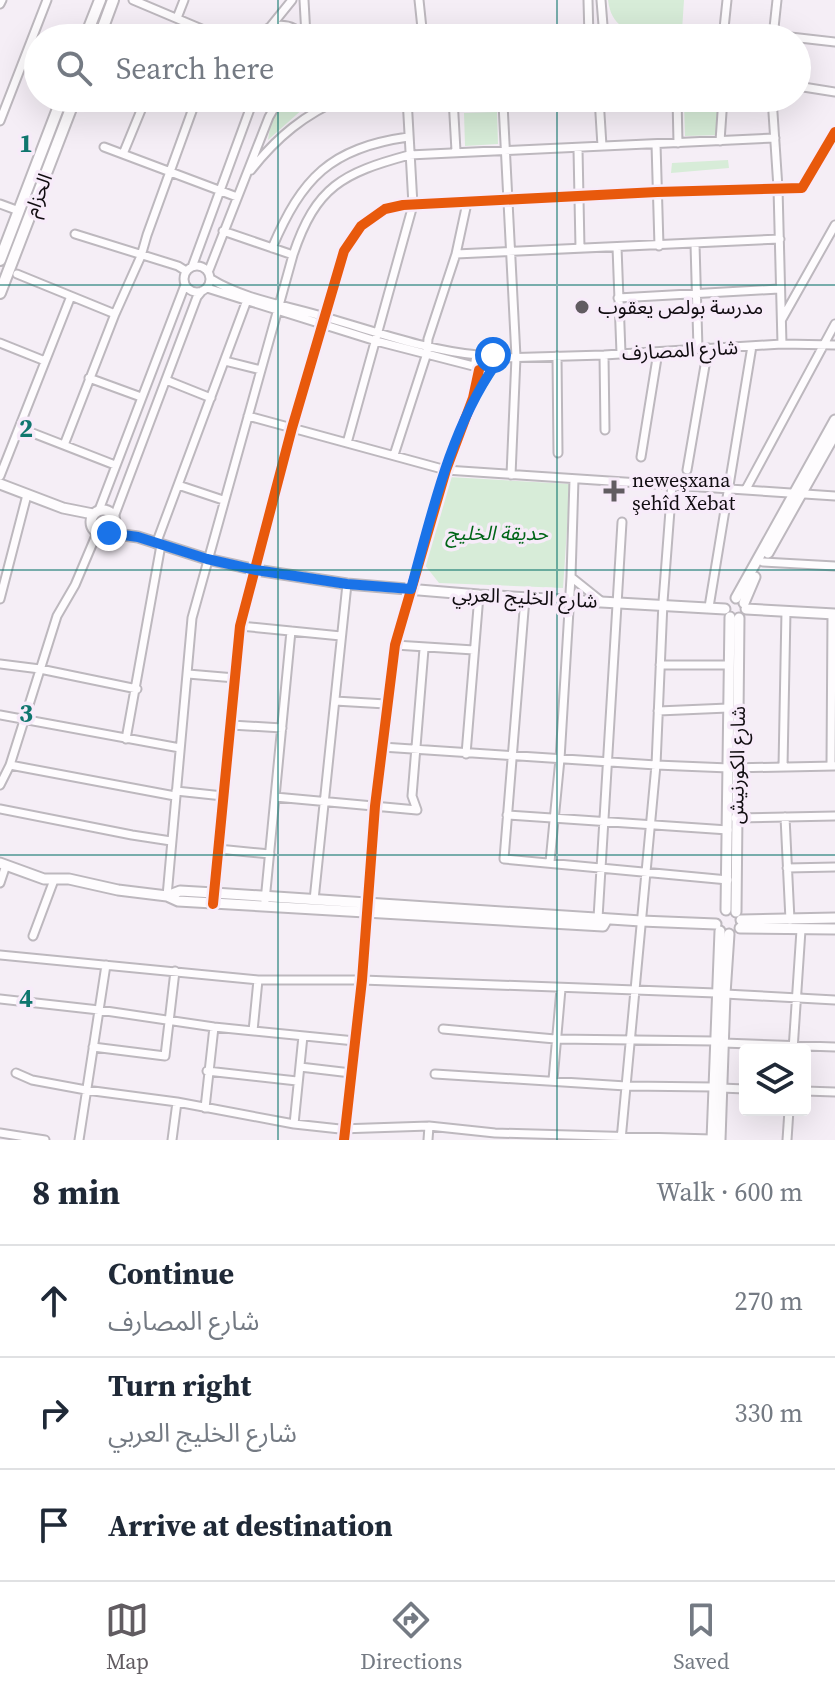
<!DOCTYPE html>
<html lang="en">
<head>
<meta charset="utf-8">
<style>
  body { margin:0; font-family:"Source Serif 4","Noto Sans Arabic",serif; background:#f2f2f3; color:#1f2937 }
  .controls { position:absolute; right:24px; bottom:24px; display:grid; overflow:hidden; border-radius:8px; box-shadow:0 8px 32px #0002 }
  .controls button { width:72px; height:72px; display:grid; place-items:center; padding:0; border:0; border-bottom:2px solid #e0e1e3; background:#fff; color:#1f2937; font:40px sans-serif }
  .stop { position:absolute; width:24px; height:24px; margin:-18px; border:6px solid #1a73e8; border-radius:50%; background:#fff }
  .stop.end { background:#1a73e8; border-color:#fff; box-shadow:0 2px 8px #0008 }
  .list { margin:0; padding:0; list-style:none }
  h2 { display:flex; justify-content:space-between; align-items:center; height:104px; margin:0; padding:0 32px; font-size:34px }
  h2 small { font-size:26px; font-weight:400; color:#747a83 }
  .list li { display:grid; grid-template-columns:52px 1fr auto; gap:24px; align-items:center; box-sizing:border-box; height:112px; padding:0 32px; border-top:2px solid #e0e1e3 }
  .list b { display:block; font-size:30px; white-space:nowrap }
  .list p { margin:0; font-size:26px; white-space:nowrap; color:#747a83 }
  .list em { font-size:26px; font-style:normal; color:#747a83 }
  .icon { flex:none; width:44px; height:44px; fill:none; stroke:currentColor; stroke-width:2; stroke-linecap:round; stroke-linejoin:round }
  .map { position:relative; flex:none; width:835px; height:1140px; overflow:hidden }
  .search { position:absolute; background:#fff; box-shadow:0 8px 32px #0002; left:24px; right:24px; top:24px; height:88px; display:flex; align-items:center; gap:20px; box-sizing:border-box; padding:0 28px; border-radius:44px; color:#747a83; font-size:30px }
  .sheet { height:440px; background:#fff }
  nav { display:flex; justify-content:space-around; align-items:center; box-sizing:border-box; height:112px; border-top:2px solid #e0e1e3; background:#fff; font-size:22px; color:#747a83 }
  nav a { display:grid; justify-items:center; gap:4px }
  nav .on { color:#615c61 }
  .map>svg:first-child { display:block }
  .green { fill:#d7ecd8 }
  .lines { fill:none; stroke-linecap:round; stroke-linejoin:round }
  .minor-casing { stroke:#bdb8be; stroke-width:11 }
  .tertiary-casing { stroke:#bdb8be; stroke-width:13 }
  .secondary-casing { stroke:#bdb8be; stroke-width:14 }
  .minor { stroke:#fefcfe; stroke-width:7 }
  .tertiary { stroke:#fefcfe; stroke-width:9 }
  .secondary { stroke:#fefcfe; stroke-width:10 }
  .cycleway-casing { stroke:#f7ebf9; stroke-width:15 }
  .cycleway { stroke:#e8590c; stroke-width:10 }
  .route { stroke:#1a73e8; stroke-width:10 }
  .grid { fill:none; stroke:#0f766e; stroke-width:2; stroke-opacity:0.55 }
  .poi-dot { fill:#615c61; stroke:#f7ebf9; stroke-width:3 }
  .labels { text-anchor:middle; stroke-width:7; stroke-linejoin:round; paint-order:stroke }
  .street-label { font-size:20px; fill:#110d11; stroke:#f7ebf9 }
  .poi-label { font-size:20px; fill:#110d11; stroke:#f7ebf9; text-anchor:start }
  .park-label { font-size:20px; font-style:italic; fill:#006518; stroke:#f7ebf9 }
  .grid-label { font-size:26px; text-anchor:middle; font-weight:bold; fill:#0f766e; stroke:#f7ebf9; stroke-width:7; stroke-linejoin:round; paint-order:stroke }
</style>
</head>
<body>
<div class="map">
<svg width="835" height="1140" viewBox="0 0 835 1140">
  <rect width="100%" height="100%" fill="#f5eef6"/>
  <!-- green -->
  <path class="green" d="M608,0H684L682,30C652,31 613,42 608,0Z
    M291,98H324L305,107L268,140L271,120Z
    M719,100L720,135L685,136L684,102Z
    M497,112L498,144L465,146L464,113Z
    M728,160L729,168L671,173L672,163Z
    M449,477L570,484L563,588L439,583L424,564Z"/>
  <g class="lines">
    <!-- minor casing -->
    <g class="minor-casing">
      <path id="minor" d="M133,0L223,38
        M304,0L306,36
        M419,0L423,38
        M588,0L589,38
        M601,0L604,38
        M0,4L2,0
        M177,18L184,0
        M271,26L292,0
        M217,33L241,35L260,32
        M773,37L777,0
        M256,38C271,21 291,21 306,38
        M651,38L773,35L835,42
        M723,38L727,0
        M797,86L835,92
        M453,98L456,151
        M599,98L602,146
        M677,98L678,143
        M772,98L778,188L782,344
        M503,104L516,357L511,475
        M453,106L653,98
        M0,121L47,0
        M720,141L723,98
        M656,144L659,246
        M104,147L237,197
        M578,149L580,248
        M123,154L146,98
        M251,170C277,137 305,114 343,98
        M0,204L19,211
        M223,231L293,255
        M75,234L178,266L186,271
        M695,244L698,349
        M617,247L621,353
        M272,248C302,178 330,148 408,137
        M456,254L780,239
        M184 279a13 13 0 1 1 26 0a13 13 0 1 1-26 0Z
        M192,267L254,98
        M209,270L269,117L280,98
        M17,274L115,314
        M211,279C245,300 290,306 328,318C377,332 426,350 478,355
        M207,288L376,341L477,367
        M618,298L779,289
        M782,319L835,225
        M0,343L45,361
        M475 362a10 10 0 1 1 20 0a10 10 0 1 1-20 0Z
        M604,355L605,430
        M557,356L558,453
        M495,358L604,355L782,344L835,345
        M225,361L261,370
        M89,378L141,397
        M166,380L211,398
        M476,393L491,370
        M248,416L446,470L835,496
        M20,428L115,465
        M347,443L413,205L407,98
        M64,445L115,314L141,256L147,235L196,100L192,98
        M394,455L427,353L428,339L456,254L467,203
        M641,457L658,352
        M687,470L708,348
        M0,476L71,296
        M574,479L571,577L601,601
        M178,485L223,500
        M746,489L835,324
        M99,510L185,285
        M114,517L197,297L202,291
        M156,544L247,300
        M763,562L835,566
        M525,598L504,859L728,880
        M0,599L27,495
        M709,607L752,346
        M240,626L341,636
        M395,645L474,650
        M0,664L40,669L137,689
        M660,665H728
        M188,674L235,678
        M335,701L386,704
        M658,711L728,708
        M0,715L180,748
        M231,725L282,728
        M126,739L161,545
        M382,747L656,765L729,768L835,766
        M466,754L479,595
        M10,765L175,796
        M831,766L832,614
        M783,767L786,611
        M0,785L10,765L57,616L75,585L97,533
        M176,791L223,796
        M275,797L417,810L412,796L424,649
        M0,809L132,835L171,841
        M507,815L728,830
        M785,817L790,920
        M735,818L835,816
        M218,849L270,854
        M550,862L560,759L571,577
        M787,868L835,867
        M0,883L6,865
        M214,895L240,626L292,428L344,251L361,226L385,209L403,205L657,192L802,188L835,132
        M167,896L192,618L293,255C316,186 343,173 409,155L775,138
        M314,900L347,584
        M265,901L291,631
        M598,918L622,522
        M33,936L54,880
        M0,955L258,980H362L716,993
        M725,994L835,1000
        M0,999L99,1010L214,1027L355,1041
        M443,1029L555,1039L715,1041
        M253,1031L258,980
        M723,1043L835,1047
        M93,1047L165,1056L175,971
        M793,1050L801,930
        M300,1067L351,1073
        M207,1071L297,1081
        M16,1073L32,1080L86,1090L177,1102L294,1124L340,1129L429,1126L495,1133L712,1139
        M435,1074L626,1086L714,1087
        M553,1080L561,989
        M721,1088L745,1089
        M805,1091L835,1092
        M205,1108L214,1027
        M294,1124L303,1036
        M0,1133L45,1140
        M79,1140L106,965
        M172,1140L177,1102
        M344,1140L362,980L375,806L395,645L446,470L473,398L479,370
        M428,1140L429,1126
        M621,1140L656,765L663,602L672,484
        M787,1140L789,1110"/>
    </g>
    <!-- tertiary casing -->
    <g class="tertiary-casing">
      <path id="tertiary" d="M0,484L63,508L93,514
        M91 522a12 12 0 1 1 24 0a12 12 0 1 1-24 0Z
        M109,533L138,537L207,559L256,570L347,584L479,595L725,609
        M768,553L835,434
        M736,598L835,420
        M744,603L755,577
        M746,609L835,614
        M0,863L44,879H69L118,890L167,896L178,901L603,926L607,919
        M167,896L180,891L214,893L641,921L716,924
        M726,910L730,617
        M736,912L739,618
        M741,920L835,918
        M740,928L835,929
        M712,1140L720,931
        M720,1140L725,994L729,934"/>
    </g>
    <!-- secondary casing -->
    <g class="secondary-casing">
      <path id="secondary" d="M85,38L100,0
        M99,38L113,0
        M0,260L62,98
        M0,293L75,98"/>
    </g>
    <!-- minor -->
    <use href="#minor" class="minor"/>
    <!-- tertiary -->
    <use href="#tertiary" class="tertiary"/>
    <!-- secondary -->
    <use href="#secondary" class="secondary"/>
    <!-- cycleway casing -->
    <g class="cycleway-casing">
      <path id="cycleway" d="M213,904L240,626L292,428L344,251L361,226L385,209L403,205L657,192L802,188L835,132
        M344,1140L362,980L375,806L395,645L446,470L473,398L479,370"/>
    </g>
    <!-- cycleway -->
    <use href="#cycleway" class="cycleway"/>
  </g>
  <g class="lines">
    <!-- route -->
    <path class="route" d="M109,533L138,537L207,559L256,570L347,584L411,589C432,513 450,430 495,365L493,355"/>
  </g>
  <!-- grid -->
  <path class="grid" d="M278,0V38M557,0V38M278,98V1140M557,98V1140M0,285H835M0,570H835M0,855H835"/>
  <!-- markers -->
  <g class="poi-dot">
    <circle cx="582" cy="307" r="8"/>
    <path d="M610 479h8v8h8v8h-8v8h-8v-8h-8v-8h8z"/>
  </g>
  <g class="labels">
    <!-- street labels -->
    <g class="street-label">
      <text transform="translate(38 195) rotate(-69)" y="7">الحزام</text>
      <text transform="translate(680 350) rotate(-3)" y="7">شارع المصارف</text>
      <text transform="translate(525 597) rotate(3)" y="7">شارع الخليج العربي</text>
      <text transform="translate(737 765) rotate(-89)" y="7">شارع الكورنيش</text>
    </g>
    <!-- poi labels -->
    <g class="poi-label">
      <text x="598" y="314">مدرسة بولص يعقوب</text>
      <text x="632" y="487">neweşxana<tspan x="632" dy="23">şehîd Xebat</tspan></text>
    </g>
    <!-- park labels -->
    <g class="park-label">
      <text x="497" y="540">حديقة الخليج</text>
    </g>
  </g>
  <g class="grid-label">
    <text x="26" y="152">1</text>
    <text x="26" y="437">2</text>
    <text x="26" y="722">3</text>
    <text x="26" y="1007">4</text>
  </g>
</svg>
<div class="controls">
<button><svg class="icon" aria-label="layers" viewBox="0 0 24 24"><path d="M12 4l9 5-9 5-9-5zM3 14l9 5 9-5"/></svg></button>
</div>
<div class="stop" style="left:493px;top:355px"></div>
<div class="stop end" style="left:109px;top:533px"></div>
<div class="search"><svg class="icon" aria-label="search" viewBox="0 0 24 24"><circle cx="10" cy="10" r="6"/><path d="M15 15l6 6"/></svg>Search here</div>
</div>
<section class="sheet">
<h2>8 min<small>Walk · 600 m</small></h2>
<ul class="list">
<li><svg class="icon" aria-label="ahead" viewBox="0 0 24 24"><path d="M12 20V5M6 11l6-6 6 6"/></svg><div><b>Continue</b><p>شارع المصارف</p></div><em>270 m</em></li>
<li><svg class="icon" aria-label="right" viewBox="0 0 24 24"><path d="M7 20v-9h11M14 6l5 5-5 5"/></svg><div><b>Turn right</b><p>شارع الخليج العربي</p></div><em>330 m</em></li>
<li><svg class="icon" aria-label="arrive" viewBox="0 0 24 24"><path d="M6 21V4h12l-3 4 3 4H6"/></svg><div><b>Arrive at destination</b></div></li>
</ul>
</section>
<nav>
<a class="on"><svg class="icon" aria-label="map" viewBox="0 0 24 24"><path d="M3 6l6-2 6 2 6-2v14l-6 2-6-2-6 2zM9 4v14M15 6v14"/></svg>Map</a>
<a><svg class="icon" aria-label="directions" viewBox="0 0 24 24"><path d="M12 3l9 9-9 9-9-9zM9 14v-3h6M13 9l2 2-2 2"/></svg>Directions</a>
<a><svg class="icon" aria-label="saved" viewBox="0 0 24 24"><path d="M7 4h10v16l-5-4-5 4z"/></svg>Saved</a>
</nav>
</body>
</html>
